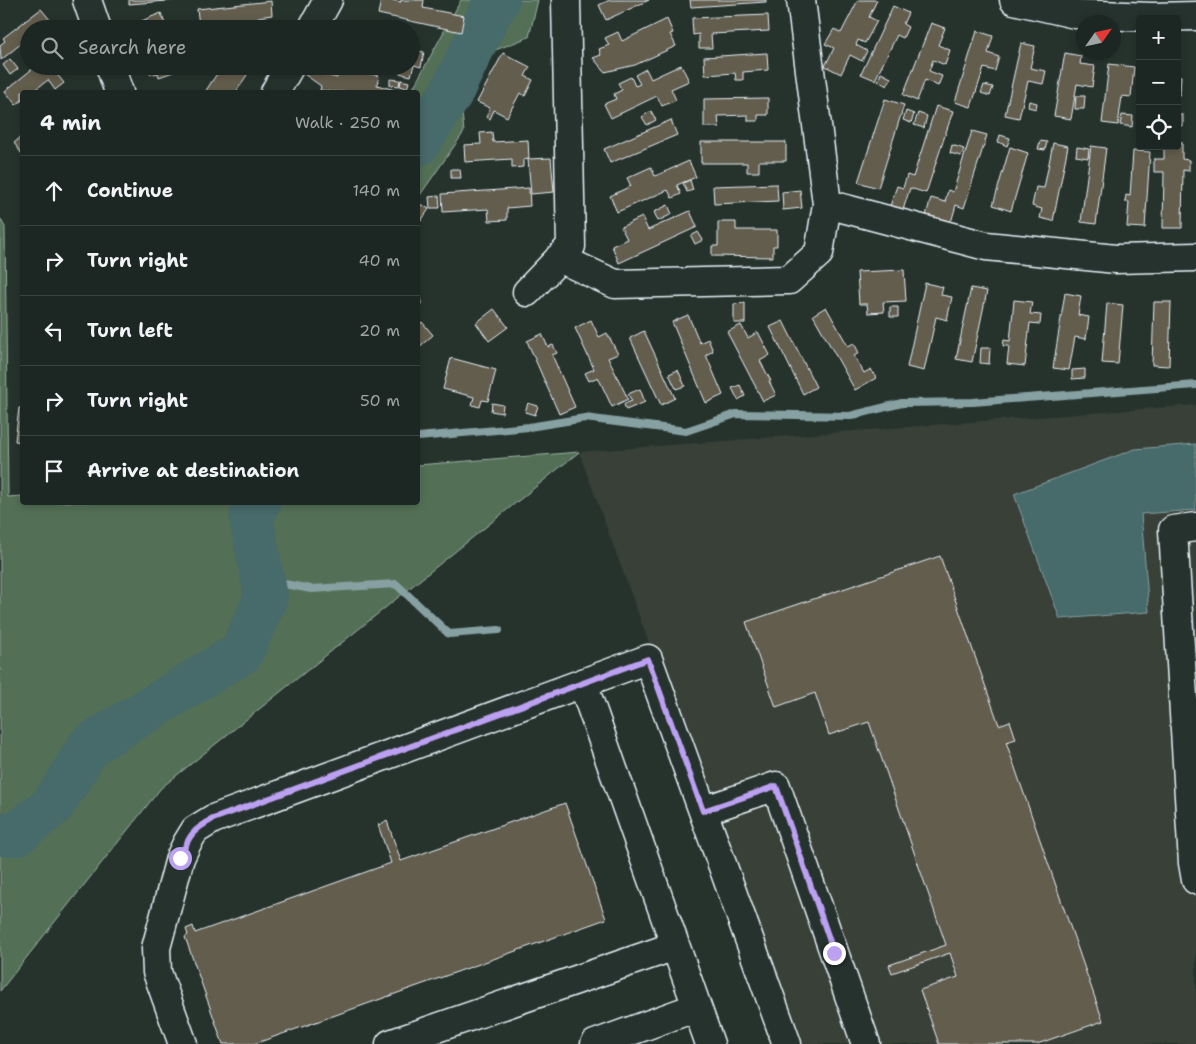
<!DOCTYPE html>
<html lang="en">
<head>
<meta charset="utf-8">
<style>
  body { margin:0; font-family:"Shantell Sans",sans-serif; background:#29322f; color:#f1f3f6 }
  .controls { position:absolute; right:15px; top:15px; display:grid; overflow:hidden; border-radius:5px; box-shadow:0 2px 8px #0003 }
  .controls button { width:45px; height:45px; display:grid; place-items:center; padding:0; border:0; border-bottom:1px solid #3a4340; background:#1c2622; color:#f1f3f6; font:25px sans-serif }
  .compass { position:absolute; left:1076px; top:15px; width:45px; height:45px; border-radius:50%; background:#1c2622; box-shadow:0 2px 8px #0003; rotate:56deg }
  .stop { position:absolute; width:15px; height:15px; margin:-11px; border:4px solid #bca0f2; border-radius:50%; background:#fff }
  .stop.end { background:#bca0f2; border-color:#fff; box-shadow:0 1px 5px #0008 }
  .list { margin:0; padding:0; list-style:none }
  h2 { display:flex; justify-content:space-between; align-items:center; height:65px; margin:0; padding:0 20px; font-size:21px }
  h2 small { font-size:16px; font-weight:400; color:#a0a5a5 }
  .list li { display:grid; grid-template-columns:32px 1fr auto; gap:15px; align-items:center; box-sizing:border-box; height:70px; padding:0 20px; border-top:1px solid #3a4340 }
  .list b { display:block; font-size:19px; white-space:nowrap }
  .list em { font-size:16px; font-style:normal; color:#a0a5a5 }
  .icon { flex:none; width:28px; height:28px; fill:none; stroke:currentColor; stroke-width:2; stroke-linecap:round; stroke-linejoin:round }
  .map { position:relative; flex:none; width:1196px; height:1044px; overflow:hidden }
  .search { position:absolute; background:#1c2622; box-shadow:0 2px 8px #0003; left:20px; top:20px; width:400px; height:55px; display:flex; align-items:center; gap:12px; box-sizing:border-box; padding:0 18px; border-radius:28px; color:#a0a5a5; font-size:19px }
  .panel { position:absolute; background:#1c2622; box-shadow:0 2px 8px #0003; left:20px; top:90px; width:400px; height:415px; border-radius:5px }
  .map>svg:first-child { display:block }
  .built { fill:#394037 }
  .green { fill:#526f57; stroke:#9db0a8 }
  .water { fill:#466b6b; stroke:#87a1a3 }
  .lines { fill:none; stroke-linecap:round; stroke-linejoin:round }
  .stream { stroke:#87a1a3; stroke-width:8 }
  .river { stroke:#466b6b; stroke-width:44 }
  .building { fill:#645d4d; stroke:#e8f1f8 }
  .minor-casing { stroke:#e8f1f8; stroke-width:31 }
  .minor { stroke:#26332d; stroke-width:28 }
  .route { stroke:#bca0f2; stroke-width:6 }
</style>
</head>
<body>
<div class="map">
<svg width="1196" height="1044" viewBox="0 0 1196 1044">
  <rect width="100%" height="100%" fill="#26332d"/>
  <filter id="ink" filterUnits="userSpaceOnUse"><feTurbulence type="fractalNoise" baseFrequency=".02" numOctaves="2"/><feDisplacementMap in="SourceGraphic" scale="10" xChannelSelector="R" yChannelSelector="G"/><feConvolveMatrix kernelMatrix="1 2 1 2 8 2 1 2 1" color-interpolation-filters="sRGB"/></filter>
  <g filter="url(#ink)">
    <!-- built -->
    <path class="built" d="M1196,405V1044H796L579,452Z"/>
    <!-- green -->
    <path class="green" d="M461,0H538L529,37L493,51L462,112L464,132L418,198V92H411Z
      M0,218L5,227L8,497L22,496V502H418V465L579,452L161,788L0,991Z"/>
    <!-- water -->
    <path class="water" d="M1196,444V510L1141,514L1149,612L1060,619L1014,494L1135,449Z"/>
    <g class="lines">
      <!-- stream -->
      <path class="stream" d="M418,437L529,427L585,418L686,431L736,414L850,416L902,403L973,402L1196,385
        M263,580L311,589L396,584L449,634L499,630"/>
      <!-- river -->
      <path class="river" d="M418,144L451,93L490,12L498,0
        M0,834H16L53,805L90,745L241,653L266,597L251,517L259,502"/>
    </g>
    <!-- building -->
    <path class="building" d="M129,0H179L129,4Z
      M381,0H392L401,2V0H424L423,8L464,16L461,32L378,14Z
      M610,0H649L606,20L599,5Z
      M690,0H766V2L691,7Z
      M858,0H877L869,17L877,21L865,43L858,40L856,45L867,51L862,61L850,55L841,74L825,66L834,48L825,44L834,29L841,33Z
      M271,1L272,15L258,17L259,29H230L229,21L199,25L197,9Z
      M893,6L908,13L903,24L908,27L903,38L897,35L875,80L861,74Z
      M41,9L51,21L43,27L44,29H29V39L28,38L1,60L0,45L5,41L3,38Z
      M161,13L167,29H140V27L141,26L139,22Z
      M768,15L769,31L711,34L712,48H699V34L693,35L692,18Z
      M667,19L673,33L670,34L676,46L635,65L605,72L593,58L601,55L599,49L609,45L605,38L618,32L622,41Z
      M931,23L945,28L938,45L950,50L945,65L933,60L929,71L942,76L938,86L925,80L917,101L903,95Z
      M977,31L993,36L988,53L999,57L995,71L984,68L971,107L955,102Z
      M1021,43L1035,46L1030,68L1046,71L1043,84L1028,81L1019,118L1005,115Z
      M411,50L424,52L421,67L414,65L411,76L399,73L400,66H411Z
      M503,53L530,67L525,76L533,80L525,96L520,93L507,117L494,110L490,119L486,117L490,108L477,102Z
      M767,53L768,70L743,72V80H736L735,73L705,75L704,57Z
      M1065,53L1081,56L1080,64L1095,66L1092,87L1077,84L1071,119L1054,116Z
      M10,59L18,69L10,75L3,65Z
      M1109,64L1134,67L1131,97L1122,96L1118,125L1102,123Z
      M681,65L689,81L671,89L676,100L662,106L657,96L611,118L604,104L616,99L614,94L622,90L618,83L631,77L635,86L640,84L635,75L646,69L651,79Z
      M36,66H64L56,73L64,83L55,90L48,80L32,92H22V100L16,105L5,91Z
      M147,66H181L182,69L159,77L158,73L151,75Z
      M222,66L252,67L236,92H205Z
      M305,66H313L325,75L337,78L340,66L379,76L377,85L395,90V92H331L320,90L321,86L301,72Z
      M881,73L891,78L887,86L878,81Z
      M1177,76H1181L1180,95L1177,94Z
      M390,79L400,80L399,86L390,85Z
      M401,80L409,82L407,88L400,86Z
      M984,85L993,87L990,96L981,93Z
      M1076,96H1085L1084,109H1075Z
      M768,98V115H758V121H748V115L718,116L719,127H704V99Z
      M885,99L904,105L878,188L858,182Z
      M1029,101L1037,103L1036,109L1028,107Z
      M936,106L953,111L926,193L910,188L903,210L890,206L897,186L903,188L907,175L913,177Z
      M651,111L656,120L647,125L642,117Z
      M906,111L914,114L911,123L903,120Z
      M918,113L927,116L924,128L914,125Z
      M1122,115L1133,116L1132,127L1120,125Z
      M1177,115H1183V126L1177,125Z
      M671,120L677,135L610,163L604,149Z
      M972,131L987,135L964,208L956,205L950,226L925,219L931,198L945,202L948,190L953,192Z
      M492,132L493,142L528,140L529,159L523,160V167L512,168V159L465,162L464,145L481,144L480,133Z
      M1000,135L1010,138L1007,146L998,142Z
      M22,136V154L14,143Z
      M1040,141L1047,142L1045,150L1038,149Z
      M701,142H786V161H759V172H747V163H701Z
      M1177,142H1182V159L1189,160V171L1183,170L1182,228H1163L1164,172H1154V159H1164V146H1177Z
      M1053,143L1068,146L1053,221L1040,218L1042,209L1032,206L1036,187L1044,188Z
      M952,145L964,149L961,156L950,153Z
      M1091,146L1106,148L1096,224L1081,222Z
      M1010,147L1028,153L1011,211L993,205Z
      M1077,147L1089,149L1088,158L1076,156Z
      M1133,151L1150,152L1145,228L1127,227L1129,202H1125L1126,195L1130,196Z
      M551,158L554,192L531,194L528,159Z
      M689,161L696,177L677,185L681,194L672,198L668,190L617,212L610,196L631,186L627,178L651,167L655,176Z
      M451,169H460L461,178H451Z
      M690,180L693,190L687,192L683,183Z
      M777,184L778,201L714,204L713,186Z
      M529,188L530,206L507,208V220L489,221L488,209L443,212L442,194Z
      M800,190L802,208L783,210L782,192Z
      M439,196L440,208H430L429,197Z
      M421,204L429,209L421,221L418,218V211Z
      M668,205L672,214L658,221L654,212Z
      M690,211L697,227L619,263L612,246L627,239L621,227L642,217L648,230Z
      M718,222H736V230H777V246H773V257L712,256V246H718Z
      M698,232L703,240L695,244L691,236Z
      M904,270L906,301L883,302L884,312L868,313L867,304H859L857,272Z
      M925,283L943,287L941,295L952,297L947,320L936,317L924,371L907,367Z
      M971,288L987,291L972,362L956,359Z
      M420,289L421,304L418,305V290Z
      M1065,293L1081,296L1078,315L1089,317L1086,339L1075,337L1069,370L1053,368Z
      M1014,300L1032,302L1030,314L1041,315L1040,324L1030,323L1025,366L1007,364L1009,346H1003L1004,340L1010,341Z
      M1154,302H1171L1169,366L1152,365Z
      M745,303V323H734V304Z
      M1107,303L1123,305L1118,364L1102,363Z
      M826,307L848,346L854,343L859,353L854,356L864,373L871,369L876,378L855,390L813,315Z
      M890,307H898V317H890Z
      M494,309L508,327L489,341L476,323Z
      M688,315L700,343L708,339L713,351L706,355L723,395L706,403L672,322Z
      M591,320L599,337L607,333L618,354L608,358L628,399L612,407L598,377L589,381L585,373L594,369L575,328Z
      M783,321L816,387L803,394L770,327Z
      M422,322L433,335L418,348V326Z
      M741,325L748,338L758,332L770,355L760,361L771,381H769L776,395L763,401L727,332Z
      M644,331L675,398L661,405L630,338Z
      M542,334L548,347L553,345L557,353L552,355L575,407L559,414L527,341Z
      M981,348H990L989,364L980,363Z
      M451,358L496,370L488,401L482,400L480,407L472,405L474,397L443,389Z
      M1085,369V378L1072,379V370Z
      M678,370L685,386L676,389L669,374Z
      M740,385L745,396L738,400L732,388Z
      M640,389L645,402L626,410L624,404L632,401L628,394Z
      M492,403L503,405L502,413L491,411Z
      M528,403L538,406L535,415L525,412Z
      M19,408H22V442L15,441Z
      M940,556L999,725L1010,721L1016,739L1006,742L1103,1021L1037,1044H939L920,990L958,977L950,953L892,973L889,965L946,945L869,722L829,735L815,693L776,707L746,622Z
      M565,803L606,919L254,1044H223L185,937L188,935L186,929L193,926L195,933L391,863L378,825L387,821L401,861Z"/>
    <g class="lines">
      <!-- minor casing -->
      <g class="minor-casing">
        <path id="minor" d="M87,0L97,29
          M1014,0L1075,14L1152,17L1196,16
          M312,29L328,0
          M110,66L119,92
          M275,92L290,66
          M827,204L986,246L1116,259L1196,257
          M559,258L615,284L789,280L819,253L827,204L801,0
          M527,292L571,246L566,0
          M1196,527L1173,530L1193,863L1196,880
          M583,684L710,1044
          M703,811L776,786L866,1044
          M183,1044L157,972L156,948L180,858L187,843L195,830L213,819L648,659L787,1044
          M390,1044L675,946
          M595,1044L697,1007"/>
      </g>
      <!-- minor -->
      <use href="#minor" class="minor"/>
    </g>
  </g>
  <g class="lines" filter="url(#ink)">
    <!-- route -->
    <path class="route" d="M180,858C189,836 192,830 213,819L648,659L703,811L776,786L834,953"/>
  </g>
</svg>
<div class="controls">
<button>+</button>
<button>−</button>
<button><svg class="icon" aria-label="locate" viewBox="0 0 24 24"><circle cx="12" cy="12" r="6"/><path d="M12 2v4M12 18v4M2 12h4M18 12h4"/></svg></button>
</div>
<svg class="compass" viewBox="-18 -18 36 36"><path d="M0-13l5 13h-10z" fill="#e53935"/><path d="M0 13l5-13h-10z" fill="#a0a5a5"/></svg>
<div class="stop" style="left:180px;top:858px"></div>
<div class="stop end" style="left:834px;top:953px"></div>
<div class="search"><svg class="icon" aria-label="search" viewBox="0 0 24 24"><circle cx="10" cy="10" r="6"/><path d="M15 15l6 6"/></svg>Search here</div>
<section class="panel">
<h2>4 min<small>Walk · 250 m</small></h2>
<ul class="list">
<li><svg class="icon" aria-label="ahead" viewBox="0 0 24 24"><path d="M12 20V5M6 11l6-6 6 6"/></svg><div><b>Continue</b></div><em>140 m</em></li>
<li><svg class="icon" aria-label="right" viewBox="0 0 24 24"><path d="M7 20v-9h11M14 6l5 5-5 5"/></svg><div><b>Turn right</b></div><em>40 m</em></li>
<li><svg class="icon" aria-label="left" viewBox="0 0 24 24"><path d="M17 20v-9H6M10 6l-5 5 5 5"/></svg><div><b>Turn left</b></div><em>20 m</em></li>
<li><svg class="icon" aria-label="right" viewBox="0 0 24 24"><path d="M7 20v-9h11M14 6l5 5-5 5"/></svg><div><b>Turn right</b></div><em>50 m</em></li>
<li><svg class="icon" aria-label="arrive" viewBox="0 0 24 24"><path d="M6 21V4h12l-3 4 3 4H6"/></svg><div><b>Arrive at destination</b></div></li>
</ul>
</section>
</div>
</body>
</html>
